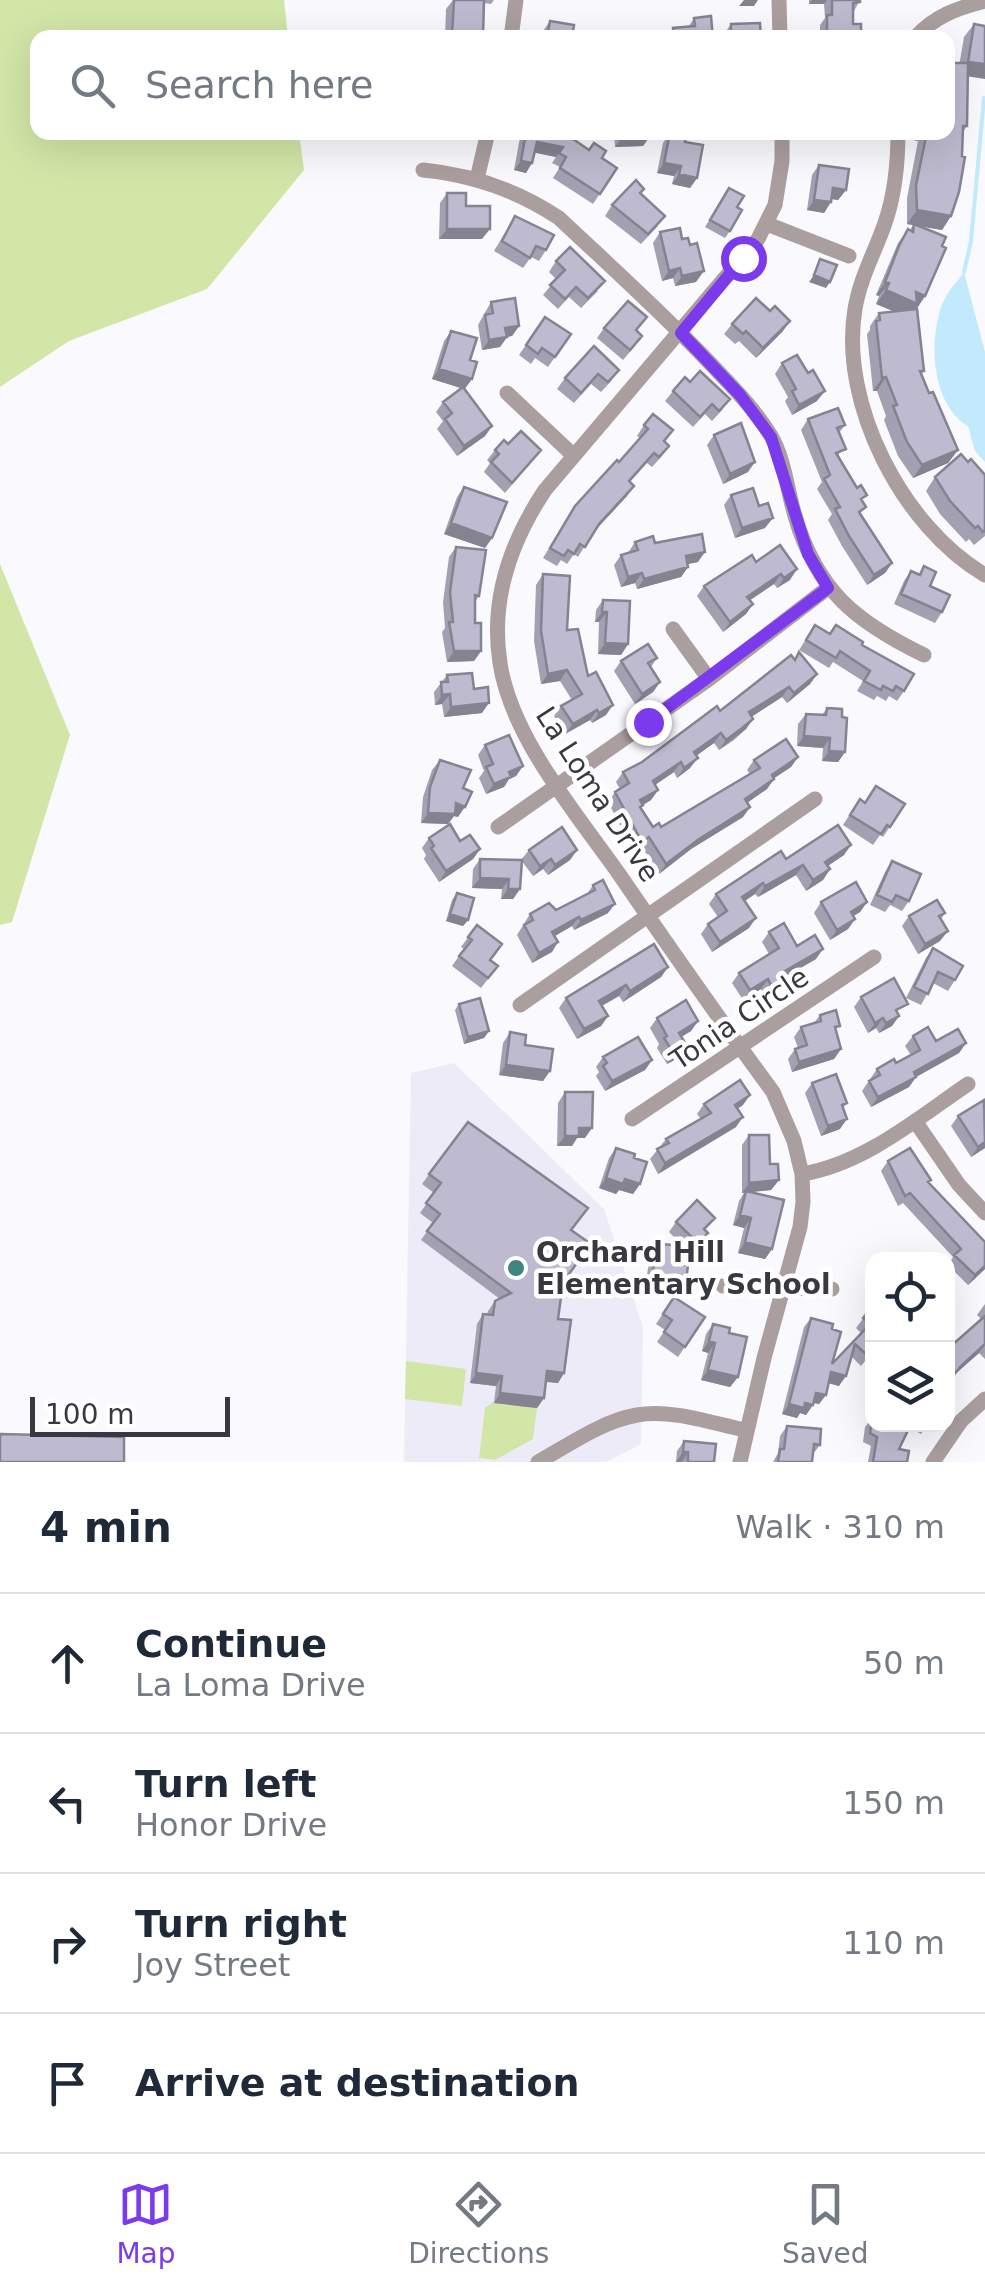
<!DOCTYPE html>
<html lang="en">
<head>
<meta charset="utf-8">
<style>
  body { margin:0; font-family:"DejaVu Sans",sans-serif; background:#f6f6f7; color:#1f2937 }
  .controls { position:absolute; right:30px; bottom:30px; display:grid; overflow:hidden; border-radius:20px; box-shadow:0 10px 40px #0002 }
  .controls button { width:90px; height:90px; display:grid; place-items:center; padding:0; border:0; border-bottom:2px solid #e0e1e3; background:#fff; color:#1f2937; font:50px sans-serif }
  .scale { position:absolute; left:30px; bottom:25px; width:200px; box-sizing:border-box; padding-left:10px; border:5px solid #393840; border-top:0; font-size:28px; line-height:35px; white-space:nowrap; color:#393840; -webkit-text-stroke:8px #fff; paint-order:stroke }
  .stop { position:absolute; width:30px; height:30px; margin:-22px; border:8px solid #7c3aed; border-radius:50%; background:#fff }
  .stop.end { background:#7c3aed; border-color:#fff; box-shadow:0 2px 10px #0008 }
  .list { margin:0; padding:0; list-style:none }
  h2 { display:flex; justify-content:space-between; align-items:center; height:130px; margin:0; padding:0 40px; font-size:42px }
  h2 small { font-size:32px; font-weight:400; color:#747a83 }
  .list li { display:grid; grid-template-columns:65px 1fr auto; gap:30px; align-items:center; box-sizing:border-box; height:140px; padding:0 40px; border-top:2px solid #e0e1e3 }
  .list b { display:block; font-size:38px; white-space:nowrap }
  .list p { margin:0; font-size:32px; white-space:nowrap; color:#747a83 }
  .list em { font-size:32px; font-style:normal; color:#747a83 }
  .icon { flex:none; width:55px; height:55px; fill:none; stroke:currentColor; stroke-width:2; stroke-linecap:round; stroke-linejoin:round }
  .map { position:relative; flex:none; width:985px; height:1462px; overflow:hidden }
  .search { position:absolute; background:#fff; box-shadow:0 10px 40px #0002; left:30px; right:30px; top:30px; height:110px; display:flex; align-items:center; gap:25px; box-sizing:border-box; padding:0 35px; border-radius:20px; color:#747a83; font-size:38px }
  .sheet { height:690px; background:#fff }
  nav { display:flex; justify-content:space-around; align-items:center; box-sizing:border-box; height:140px; border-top:2px solid #e0e1e3; background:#fff; font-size:28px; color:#747a83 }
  nav a { display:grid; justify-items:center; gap:5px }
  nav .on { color:#7c3aed }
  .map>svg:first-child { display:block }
  .built { fill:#edebf7 }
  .green { fill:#d1e6a7 }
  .water { fill:#c2eafc }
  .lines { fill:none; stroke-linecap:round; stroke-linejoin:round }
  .stream { stroke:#c2eafc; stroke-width:4 }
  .street { stroke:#aa9e9f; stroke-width:15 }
  .wall { fill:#a3a0b2 }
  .shaded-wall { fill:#858291 }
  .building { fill:#bebacf; stroke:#858291; stroke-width:2.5 }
  .route { stroke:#7c3aed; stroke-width:12 }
  .poi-dot { fill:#3e8580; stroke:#fff; stroke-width:4 }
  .labels { text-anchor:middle; stroke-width:9; stroke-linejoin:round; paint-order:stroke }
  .street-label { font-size:28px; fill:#393840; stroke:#fff }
  .poi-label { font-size:28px; font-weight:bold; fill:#393840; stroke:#fff; text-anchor:start }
</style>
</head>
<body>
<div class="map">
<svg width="985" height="1462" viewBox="0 0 985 1462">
  <rect width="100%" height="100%" fill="#faf9fe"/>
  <!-- built -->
  <path class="built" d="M454,1063L604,1209L643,1327L641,1444L606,1462H404L411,1073Z"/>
  <!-- green -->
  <path class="green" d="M0,0H284L288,37L38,38V132L299,133L304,170L207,289L69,341L0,387Z
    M0,564L70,735L12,922L0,925Z
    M406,1361L466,1369L462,1406L405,1399Z
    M493,1402L537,1407L533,1439L495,1460L479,1458L485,1408Z"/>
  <!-- water -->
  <path class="water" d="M964,272L985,352V462L975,451L968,426C932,405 928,341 942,305C946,293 957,282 964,272Z"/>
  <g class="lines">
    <!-- stream -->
    <path class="stream" d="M964,272L971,241L984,98"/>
    <!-- street -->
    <path class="street" d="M779,0L780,38
      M511,38L516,0
      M915,38C934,16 958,8 985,1
      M898,132C898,162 895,194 885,223C875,252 860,278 855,309C839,404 903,527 985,575
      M423,170C474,175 517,190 559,218C609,265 660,311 707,360C730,384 754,408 771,436C785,460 787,490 795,516C817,591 856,622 924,655
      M477,179L488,132
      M767,224L849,256
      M507,393L573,455
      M673,629L709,679
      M498,827L709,679L829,587
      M520,1005L815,799
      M632,1119L874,957
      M915,1121L959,1185L985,1213
      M802,1174C864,1164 918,1118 968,1084
      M723,1286L832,1289
      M538,1462C569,1445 602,1421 637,1415C672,1409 711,1423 745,1430
      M740,1462L764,1358L800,1227L803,1202L802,1174L794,1141L773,1092C720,1020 669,947 619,874C576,813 511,737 500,663C490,600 511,541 545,490L758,239L775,205L782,161V132
      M933,1462L961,1421L985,1399"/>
  </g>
  <!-- wall -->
  <path class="wall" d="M453,0H494L491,4L484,3L483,38H445L446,9Z
    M809,0H860L853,13V24L861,36L820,37V25L825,18L824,4H809Z
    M694,18L713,38H666L673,28L689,26Z
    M550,21L572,38H542L543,31Z
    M731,24L761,38H724V34Z
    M974,24L968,77L967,126L963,132L951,216L942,230L919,226L925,296L916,309L924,371L921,375L958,450L948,463L913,478L898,456L884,420L886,416L877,391H873L867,334L870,330V326L879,313L894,311L876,304L879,296L876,295L898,243L908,229L910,230L913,225L907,224V198L918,141H915V132H948L964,37Z
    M521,132H563L617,168L593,204L553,178L560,167L552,163L556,157L535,152L526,173L514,170Z
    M614,132H650V136L643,146L615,147Z
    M670,133L685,142L697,178L690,188L672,184L674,176L657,173L663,143Z
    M819,165L846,190L838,200L832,199L824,213L807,210L812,175Z
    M729,188L737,207L730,231L725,238L705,227Z
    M447,193L466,206L482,239H439L440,203Z
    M641,194L658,226L641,244L605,216L612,205Z
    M515,216L546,250L539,261L531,257L523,268L494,251Z
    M660,232L682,239L690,245L696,282L675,286L673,278L662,281L653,243Z
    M556,261L598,291L581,308L569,297L558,309L543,295L556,279L549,272Z
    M491,302L519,326L512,336L507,337L500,347L482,350L478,325Z
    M545,317L571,334L548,367L535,358L531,364L519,355Z
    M732,324L783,331L756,358L739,341L735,344L724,334Z
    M604,328L637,331L635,346L623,360L597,338Z
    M451,331L470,360L472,379L465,389L492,426L485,436L457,456L437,429L443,421L436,412L443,402L461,388L432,379L444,341Z
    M594,346L612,380L601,392L591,384L574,403L557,389L565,378Z
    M782,363L817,401L792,415L785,401L788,397L775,374Z
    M673,391L723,409L712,421L705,414L693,427L665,401Z
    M808,419L845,425L839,433V458L863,502L861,515L892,563L885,573L867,585L842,546L828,520L832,514L817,489L822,482L801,430Z
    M644,425L669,446L662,456L652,467L647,463L630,482L627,496L594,531L578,557L574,554L567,564L561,560L557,566L543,558L575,506L619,462L640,438L637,436Z
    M714,435L748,472L723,484L707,445Z
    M508,444L541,450L505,493L484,472L490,463L487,460L495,450Z
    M968,462L985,475V536L974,545L969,539L966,542L940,514L926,491L935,477Z
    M464,487L492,538L485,548L444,534L457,497Z
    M731,495L759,506L765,528L735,538L724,505Z
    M635,542L655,543L698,562L687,564L688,567L681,577L637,589L635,583L621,587L614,565L621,555L628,553Z
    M780,545L790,580L777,588L774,584L750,600L753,604L746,614L723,632L697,596L704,586L756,562Z
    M456,547L479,596L475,602V623L481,651L474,661L447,662L442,632L445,628L443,602L449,557Z
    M924,566L930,586L942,612L935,623L894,604L904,581L911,571L919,574Z
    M543,574L606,715L592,723L590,720L565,734L554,716L561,706L572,700L560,681L541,684L534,641L536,585Z
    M603,600L628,644L621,655L598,654L599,622H595L596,610Z
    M815,625L829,634L836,625L862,645L904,691L897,701L889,696L886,701L877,696L874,700L857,691L863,681L833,662L829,668L799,650Z
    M657,658L651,667L660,682L653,692L635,704L614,671L621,661Z
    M794,659L817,674L810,684L787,703L782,697L752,716L753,719L746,729L734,740L719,750L714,743L696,756L690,768L677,778L674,772L655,785L658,790L651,800L643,805L641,809L653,827H661L750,774L747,770L754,760L798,757L791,767L774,778L767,789L747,803L750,807L743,817L691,849L659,874L642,847L634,852L608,802L615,792L620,789L616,782L623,772L642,762L720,711Z
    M447,675L474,689L482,713L444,717L442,704L435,705L434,692Z
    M827,708L842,717L845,752L838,762L822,761L823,748L797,746L798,724L806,714L822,715Z
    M485,745L523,766L516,776L509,779L504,787L486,794L479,778L484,771L478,755Z
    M440,760L463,788L458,817L454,816L448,824L421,823L423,797L432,770Z
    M860,799L865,802L905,804L883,837L880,835L873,845L843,825Z
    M429,838L460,841L480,849L473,859L439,882L424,859L426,855L422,848Z
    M529,850H577L570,860L548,875L543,869L533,876L521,860Z
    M844,855L828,866L830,869L823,880L806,891L796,875L758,897L755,894L745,901L749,928L712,952L701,934L708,924L718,917L709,904L716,894L786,859Z
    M480,859L520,889L513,899H501L502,889L472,888L473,869Z
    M892,861L909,901L902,911L890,905L885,912L870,905L885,872Z
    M593,885L608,913L574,930L572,926L555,936L552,952L532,963L517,935L530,914L556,910L587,894Z
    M457,893L468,920L463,926L446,921L452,900Z
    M821,902H867L860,912L853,916L855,919L848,929L830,940L814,913Z
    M945,913L941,919L940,941L918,954L902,926L909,916Z
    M477,925L491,960L498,966L481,988L452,966L464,949L461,947Z
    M769,932L797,946L816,959L787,976L780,985L764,995L761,989L743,1000L732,983L739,973L769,954L762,942Z
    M933,948L955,980L948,991L933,983L921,1005L906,998L926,958Z
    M668,967L661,977L623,1002L619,996L602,1006L608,1016L601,1026L577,1039L559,1008L566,998Z
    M861,997L900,1014L892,1026L879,1033L876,1028L868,1033L854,1007Z
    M459,1004L489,1031L484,1038L464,1044L455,1010Z
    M820,1015L836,1032L841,1049L834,1059L792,1072L788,1059L795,1049L798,1048L794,1037L801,1027L814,1023Z
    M657,1018L698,1021L691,1031L681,1037L687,1046L680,1057L667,1064L657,1048L659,1044L650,1028Z
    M510,1032L550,1071L543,1081L499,1075L503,1043Z
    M913,1036L936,1041L966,1043L959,1053L916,1077L909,1087L871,1107L862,1091L877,1069L896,1063L911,1055L905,1046Z
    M603,1057L652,1060L645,1070L605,1091L596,1076L599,1072L596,1067Z
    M812,1083L847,1103L843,1108L840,1129L821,1136L805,1093Z
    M565,1092L585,1138H577L572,1146H557L558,1103Z
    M985,1101V1148L971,1157L951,1126L958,1116Z
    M704,1104L743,1105L738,1108L736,1127L658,1174L650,1159L666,1139L701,1119L697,1114Z
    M468,1122L572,1230L558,1319L564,1373L558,1383L546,1382L544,1398L537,1408L494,1403L496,1386L470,1383L477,1324L483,1314L487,1315L488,1311L495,1301L500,1299L421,1240L433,1223L420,1213L434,1193L422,1184Z
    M749,1135L770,1164L779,1180L771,1190L751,1192L772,1249L765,1259L738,1253L744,1228L733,1225L739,1201L744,1193H742V1145Z
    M616,1148L634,1158L640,1184L633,1194L619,1190L616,1194L599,1188L609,1158Z
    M888,1161L929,1183L985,1269L968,1285L948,1265L953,1257L903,1203L898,1206L881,1171Z
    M676,1222L706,1231L708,1233L691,1254L669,1232Z
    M661,1244L681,1264L686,1282L679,1292L645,1289L648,1268Z
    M674,1297L705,1317L678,1357L657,1342L665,1330L656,1324Z
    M985,1304V1359L979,1353L954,1375L948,1384V1351L981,1319L977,1315Z
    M872,1307V1353L861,1366L852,1357L839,1386L829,1383L826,1395L819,1404L814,1403L806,1415L800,1413L797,1418L782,1414L804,1327L811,1318L832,1329V1364L861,1333L856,1328Z
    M713,1324L729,1333L738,1377L730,1387L701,1380L708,1353L702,1351L706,1334Z
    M872,1418V1424H928L921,1434L910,1428L899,1449L907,1462H868L871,1446L863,1442L865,1427Z
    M787,1426L820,1445L813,1454L812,1462H773L778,1453L780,1436Z
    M684,1441L714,1462H676L677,1451Z"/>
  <!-- shaded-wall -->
  <path class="shaded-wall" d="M744,0H758L754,6H739Z
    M812,0H827L824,4H809Z
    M968,62L985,64V79L959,75Z
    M436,132H456L453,137Z
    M650,136L643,146L615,147L622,137Z
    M537,142L563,147L556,157L531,152Z
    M521,161L532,163L526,173L514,170Z
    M664,163L681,166L674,176L657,173Z
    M679,174L697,178L690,188L672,184Z
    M833,188L846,190L838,200L826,198Z
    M814,200L831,202L824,213L807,210Z
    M917,210L951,216L942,230L907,224Z
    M447,229H490L482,239H439Z
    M680,268L673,278L662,281L669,271Z
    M704,271L696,282L675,286L682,276Z
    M814,275L830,282L826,288L809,282Z
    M885,282L889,283L879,296L876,295Z
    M886,290L916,292L925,296L916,310L907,317L876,304Z
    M790,321L783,331L756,358L763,348Z
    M519,326L512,336L498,338L505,328Z
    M507,337L500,347L482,350L489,340Z
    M439,369L472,379L464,389L432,379Z
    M886,377L877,391H873L882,378Z
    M825,391L817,401L792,415L799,405Z
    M492,426L485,436L457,456L464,446Z
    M958,450L948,463L913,478L922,465Z
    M755,462L748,472L723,484L730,474Z
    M634,486L627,496L592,534L599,524Z
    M773,518L765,528L735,538L742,528Z
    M451,523L492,538L485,548L444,534Z
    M705,552L698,562L678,566L686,556Z
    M892,563L885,573L867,585L874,575Z
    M688,567L681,577L637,589L644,579Z
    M797,569L790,580L777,588L784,578Z
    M642,573L635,583L621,587L628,577Z
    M781,574L774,584L740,607L747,597Z
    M753,604L746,614L723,632L730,622Z
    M602,612H607L599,622H595Z
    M605,643L628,644L621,655L598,654Z
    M454,651H481L474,661L447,662Z
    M567,670L560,681L541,684L548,674Z
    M817,674L810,684L787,703L794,693Z
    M660,682L653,692L635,704L642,694Z
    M789,687L782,697L742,723L749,712Z
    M450,694L442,704L435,705L442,695Z
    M489,703L482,713L444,717L451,707Z
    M613,705L606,715L592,723L599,713Z
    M597,710L590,720L565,734L573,724Z
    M753,719L746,729L719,750L726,740Z
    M721,733L714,743L686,763L694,752Z
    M804,736L830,738L823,748L797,746Z
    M829,751L845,752L838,762L822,761Z
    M798,757L791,767L764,785L772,775Z
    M698,758L690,768L677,778L684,768Z
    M681,762L674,772L646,791L653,781Z
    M523,766L516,776L509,779L504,787L486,794L494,784L509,772Z
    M774,779L767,789L738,809L745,799Z
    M658,790L651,800L633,811L640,800Z
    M456,803L465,807L458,817L454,816L448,824L421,823L428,813Z
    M750,807L743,817L691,849L659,874L666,864L699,839Z
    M649,837L642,847L634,852L642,842Z
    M851,845L844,855L818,872L825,862Z
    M480,849L473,859L439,882L446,871Z
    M577,850L570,860L548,875L555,865Z
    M551,859L543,869L533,876L540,866Z
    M803,865L796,875L758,897L765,886Z
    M830,869L823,880L806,891L813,880Z
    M480,878L509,879L502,889L472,888Z
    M763,883L755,894L735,907L742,897Z
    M508,889H520L513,899H501Z
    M867,902L860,912L844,922L851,912Z
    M615,904L608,913L574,930L581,920Z
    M450,914L468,920L463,926L446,921Z
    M579,917L572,926L546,941L552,932Z
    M756,918L749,928L712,952L720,942Z
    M855,919L848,929L830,940L837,930Z
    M948,931L940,941L918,954L925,944Z
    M558,942L552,952L532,963L539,953Z
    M823,949L816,959L786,976L780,985L764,995L785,971Z
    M668,967L661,977L623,1002L630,991Z
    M768,979L761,989L743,1000L750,990Z
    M626,985L619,996L592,1011L599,1001Z
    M608,1016L601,1026L577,1039L584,1029Z
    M899,1016L892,1026L879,1033L886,1023Z
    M883,1018L876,1028L868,1033L875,1023Z
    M698,1021L691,1031L671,1043L679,1033Z
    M489,1031L484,1038L464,1044L468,1037Z
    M966,1043L959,1053L916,1077L909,1087L871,1107L878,1097L914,1072Z
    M687,1046L680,1057L667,1064L674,1054Z
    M841,1049L834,1059L792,1072L799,1062Z
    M652,1060L645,1070L605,1091L612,1081Z
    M506,1065L550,1071L543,1081L499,1075Z
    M750,1095L743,1105L728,1115L735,1105Z
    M743,1117L736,1127L658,1174L665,1163Z
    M847,1119L840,1129L821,1136L828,1126Z
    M579,1128H592L585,1138H577L572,1146H557L565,1136Z
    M985,1142V1148L971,1157L978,1147Z
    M606,1178L625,1179L640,1184L633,1194L619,1190L616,1194L599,1188Z
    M779,1180L771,1190L742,1193L749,1183Z
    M740,1215L751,1218L744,1228L733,1225Z
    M745,1242L772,1249L765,1259L738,1253Z
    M985,1266V1269L968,1285L975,1275Z
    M652,1278L686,1282L679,1292L645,1289Z
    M709,1341L715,1343L708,1353L702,1351Z
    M985,1344L979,1353L954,1375L948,1384L961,1366Z
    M708,1370L738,1377L730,1387L701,1380Z
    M547,1371L564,1373L558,1383L540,1381Z
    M831,1372L846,1376L839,1386L824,1382Z
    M476,1373L502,1376L496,1386L470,1383Z
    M500,1393L544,1398L537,1408L494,1403Z
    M816,1393L826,1395L819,1404L809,1402Z
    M805,1403L813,1405L806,1415L800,1413L797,1418L782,1414L789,1404Z
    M683,1452H688L682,1462H676Z"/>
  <!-- building -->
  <path class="building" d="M454,0H484L483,38H446V35H452Z
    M832,0H860V2L853,3V24H861V36L819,38L827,37V15H832Z
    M711,16L713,38H674L673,28L695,26L694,18Z
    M550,21L574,25L572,38H547Z
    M760,23L761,38H731V24Z
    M974,24L985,26V64L968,62Z
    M948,63H968L967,126H963L962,156L965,157L959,192L951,216L917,210L916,185L927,132H948Z
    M526,132H563L589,150L594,143L606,151L602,158L617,168L600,194L560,168L566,157L559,153L563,147L537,142L532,163L521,161Z
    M622,132H650V136L622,137Z
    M670,133L686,136L685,142L703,145L697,178L679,174L681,166L664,163Z
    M819,165L849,169L846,190L833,188L831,202L814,200Z
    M636,180L644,189L640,193L665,216L648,234L612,205Z
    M729,188L744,196L737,207L742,210L730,231L710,220Z
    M447,193H466V206H490V229H447Z
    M515,216L554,235L546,250L536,246L530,258L502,241Z
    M914,224L946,237L942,246L946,248L925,296L916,292L917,304L886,290L889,283L885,282L899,246L908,229L913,232Z
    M680,228L682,239L688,238L690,245L697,243L704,271L682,276L680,268L669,271L660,232Z
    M570,247L605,281L588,298L576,287L565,299L550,285L565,270L556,261Z
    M820,259L837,265L830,282L814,275Z
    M515,298L519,326L505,328L507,337L489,340L485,315L493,313L491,302Z
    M756,298L770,311L775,306L790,321L763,348L746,331L743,334L732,324Z
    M628,301L647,317L636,330L642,336L630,350L604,328Z
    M917,309L924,371H920L929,393L933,392L958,450L922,465L907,442L893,406L897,405L886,377L882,378L876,321L880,320L879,313Z
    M545,317L571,334L555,357L542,348L538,354L526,345Z
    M451,331L477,338L470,360L477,362L472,379L439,369Z
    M594,346L619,370L608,382L598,374L581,393L565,378Z
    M797,355L808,373L813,370L825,391L799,405L792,391L796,389L782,363Z
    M700,371L730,399L719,411L712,404L700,417L673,391L685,377L690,382Z
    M463,387L492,426L464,446L445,419L452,413L443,402Z
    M838,408L845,425L837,428L846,449L836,453L857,488L861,485L867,495L861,499L866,507L859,512L892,563L874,575L849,536L835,509L840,507L824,479L830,475L808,419Z
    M653,414L673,430L664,441L669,446L659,457L654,453L629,481L634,486L599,524L585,547L580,544L574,554L568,550L564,556L550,548L575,506L617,460L619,462L648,429L644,425Z
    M741,423L755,462L730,474L714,435Z
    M521,431L541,450L512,483L491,462L499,454L495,450L504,440L508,444Z
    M961,454L968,462L971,459L985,475V531L983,532L978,526L975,528L950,501L935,477Z
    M464,487L507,502L492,538L451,523Z
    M753,488L759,506L768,503L773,518L742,528L731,495Z
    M702,534L705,552L686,556L688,567L644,579L642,573L628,577L621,555L638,550L635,542L653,536L655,543Z
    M780,545L797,569L784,578L781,574L747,597L753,604L730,622L704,586L752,555L756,562Z
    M456,547L486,550L479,596L475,595V623H481V651H454L449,622H453L450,592Z
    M924,566L936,572L930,586L950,595L942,612L901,594L911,571L920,575Z
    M543,574L570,576L567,630L578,629L588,676L596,672L613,705L599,713L597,710L573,724L561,706L582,694L567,670L548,674L541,631Z
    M603,600L630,601L628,644L605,643L607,612H602Z
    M815,625L830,634L836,625L863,642L862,645L914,674L904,691L896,686L893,691L883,686L881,690L864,681L870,671L840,651L836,658L806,640Z
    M648,644L657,658L648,663L660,682L642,694L621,661Z
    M799,652L817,674L794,693L789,687L749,712L753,719L741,729L726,740L721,733L694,752L698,758L684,768L681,762L653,781L658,790L640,800L643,805L640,807L653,827L659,823L661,827L760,768L754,760L786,739L798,757L772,775L774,779L745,799L750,807L699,839L666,864L649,837L642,842L615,792L629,783L623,772L642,762L717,706L720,711L791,655L795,660Z
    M472,673L474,689L488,687L489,703L451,707L450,694L442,695L441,682H448L447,675Z
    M827,708L842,709V717L847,718L845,752L829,751L830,738L804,736L806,714L826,715Z
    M509,735L523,766L509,772L511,777L494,784L486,767L493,764L485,745Z
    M440,760L471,770L463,788L472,792L465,807L456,803L455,814L428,813L430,787Z
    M876,786L905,804L890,827L887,825L881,834L850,815L860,799L865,803Z
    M450,824L460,841L470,835L480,849L446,871L431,848L434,846L429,838Z
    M838,825L851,845L825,862L830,869L813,880L803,865L765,886L763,883L742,897L756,918L720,942L708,924L727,911L716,894L781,851L786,859Z
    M562,827L577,850L555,865L551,859L540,866L529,850Z
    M480,859L522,860L520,889H508L509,879L480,878Z
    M892,861L921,874L909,901L896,895L892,902L877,895Z
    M603,880L615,904L581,920L579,917L552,932L558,942L539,953L524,925L533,920L530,914L549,903L556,910L595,890L593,885Z
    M856,882L867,902L851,912L855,919L837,930L821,902Z
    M457,893L474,898L468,920L450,914Z
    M937,900L945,913L939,916L948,931L925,944L909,916Z
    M784,923L797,946L815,935L823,949L785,971L787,975L771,985L768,979L750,990L739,973L779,948L769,932Z
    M477,925L502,944L490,960L498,966L488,978L459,956L472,940L468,937Z
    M654,944L668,967L630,991L626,985L599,1001L608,1016L584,1029L566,998Z
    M933,948L963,966L955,980L938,972L928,994L914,987Z
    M894,978L908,1004L896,1010L899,1016L886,1023L883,1018L875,1023L861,997Z
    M480,998L489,1031L468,1037L459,1004Z
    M686,1000L698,1021L679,1033L687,1046L674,1054L664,1038L667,1036L657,1018Z
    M836,1010L840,1026L835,1027L841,1049L799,1062L795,1049L807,1045L801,1027L821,1021L820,1015Z
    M928,1027L936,1041L958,1029L966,1043L914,1072L916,1077L878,1097L869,1081L880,1075L877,1069L894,1059L896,1063L920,1050L913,1036Z
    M510,1032L526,1035L525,1045L553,1049L550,1071L506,1065Z
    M638,1037L652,1060L612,1081L603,1066L607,1063L603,1057Z
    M836,1074L847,1103L842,1105L847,1119L828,1126L812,1083Z
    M740,1080L750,1095L735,1105L743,1117L665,1163L657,1149L669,1143L666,1139L711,1113L704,1104Z
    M565,1092H593L592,1128H579V1136H565Z
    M984,1100L985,1142L978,1147L958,1116Z
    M468,1122L588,1208L571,1230L591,1244L563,1282L558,1319L571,1320L564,1373L547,1371L544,1398L500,1393L502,1376L476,1373L483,1314L493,1315L495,1301L511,1293L427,1231L440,1214L426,1203L441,1183L429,1174Z
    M749,1135H769L770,1164H778L779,1180L749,1183Z
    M616,1148L635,1154L634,1158L647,1162L640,1184L625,1179L623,1184L606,1178Z
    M910,1148L931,1180L928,1182L985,1242V1266L975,1275L954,1255L961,1249L910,1193L905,1196L888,1161Z
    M746,1191L784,1200L772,1249L745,1242L751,1218L740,1215Z
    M697,1200L715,1218L704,1229L708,1233L698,1243L676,1222Z
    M661,1244L683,1246L681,1264L688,1265L686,1282L652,1278L655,1257L660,1258Z
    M674,1297L705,1317L685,1347L664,1332L672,1320L663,1314Z
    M872,1307V1351L868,1356L855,1344L846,1376L831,1372L826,1395L816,1393L813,1405L805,1403L804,1408L789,1404L811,1318L833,1324L832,1329L841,1332L832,1364L870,1324L863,1318Z
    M985,1316V1344L961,1366L948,1382V1354L953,1349L951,1346Z
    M713,1324L730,1328L729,1333L747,1337L738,1377L708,1370L715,1343L709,1341Z
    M872,1418V1424H911L899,1449L909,1451L907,1462H873L877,1437L870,1433Z
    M787,1426L821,1429L820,1445L814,1444L812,1462H778L780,1449H784Z
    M0,1434L124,1437V1462H0Z
    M684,1441L716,1444L714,1462H688V1452H683Z"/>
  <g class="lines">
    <!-- route -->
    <path class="route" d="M648,722L828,588L808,554L771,437L740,395L681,333L743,258"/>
  </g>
  <!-- markers -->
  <circle class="poi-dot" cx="516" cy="1268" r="10"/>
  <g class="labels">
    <!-- street labels -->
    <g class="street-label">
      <text transform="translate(598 794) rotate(57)" y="10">La Loma Drive</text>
      <text transform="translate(739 1018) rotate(-34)" y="10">Tonia Circle</text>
    </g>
    <!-- poi labels -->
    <g class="poi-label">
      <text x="536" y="1262">Orchard Hill<tspan x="536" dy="32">Elementary School</tspan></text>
    </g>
  </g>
</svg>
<div class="controls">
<button><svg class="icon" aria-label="locate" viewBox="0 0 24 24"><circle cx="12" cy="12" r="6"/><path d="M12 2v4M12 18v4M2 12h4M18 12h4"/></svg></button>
<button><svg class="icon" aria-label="layers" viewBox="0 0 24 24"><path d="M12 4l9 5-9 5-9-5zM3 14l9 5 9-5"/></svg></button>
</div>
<div class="scale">100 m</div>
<div class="stop" style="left:743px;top:258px"></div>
<div class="stop end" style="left:648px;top:722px"></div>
<div class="search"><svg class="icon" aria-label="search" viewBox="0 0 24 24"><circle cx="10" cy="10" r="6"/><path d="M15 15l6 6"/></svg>Search here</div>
</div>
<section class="sheet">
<h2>4 min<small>Walk · 310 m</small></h2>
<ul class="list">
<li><svg class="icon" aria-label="ahead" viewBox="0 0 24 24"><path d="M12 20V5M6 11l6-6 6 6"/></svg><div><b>Continue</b><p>La Loma Drive</p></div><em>50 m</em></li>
<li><svg class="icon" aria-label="left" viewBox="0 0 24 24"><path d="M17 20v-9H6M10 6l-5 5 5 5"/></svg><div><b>Turn left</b><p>Honor Drive</p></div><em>150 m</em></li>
<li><svg class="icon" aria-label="right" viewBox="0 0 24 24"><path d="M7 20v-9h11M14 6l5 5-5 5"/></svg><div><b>Turn right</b><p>Joy Street</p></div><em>110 m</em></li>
<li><svg class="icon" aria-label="arrive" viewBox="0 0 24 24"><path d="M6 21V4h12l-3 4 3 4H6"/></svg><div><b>Arrive at destination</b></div></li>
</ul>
</section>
<nav>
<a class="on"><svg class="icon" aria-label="map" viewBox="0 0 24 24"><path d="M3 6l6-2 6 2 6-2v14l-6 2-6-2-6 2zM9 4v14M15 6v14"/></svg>Map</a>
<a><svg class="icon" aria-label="directions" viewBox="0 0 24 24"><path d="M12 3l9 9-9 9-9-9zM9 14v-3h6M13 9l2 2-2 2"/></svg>Directions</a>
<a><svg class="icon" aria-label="saved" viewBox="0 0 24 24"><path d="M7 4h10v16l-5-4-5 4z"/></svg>Saved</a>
</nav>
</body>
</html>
